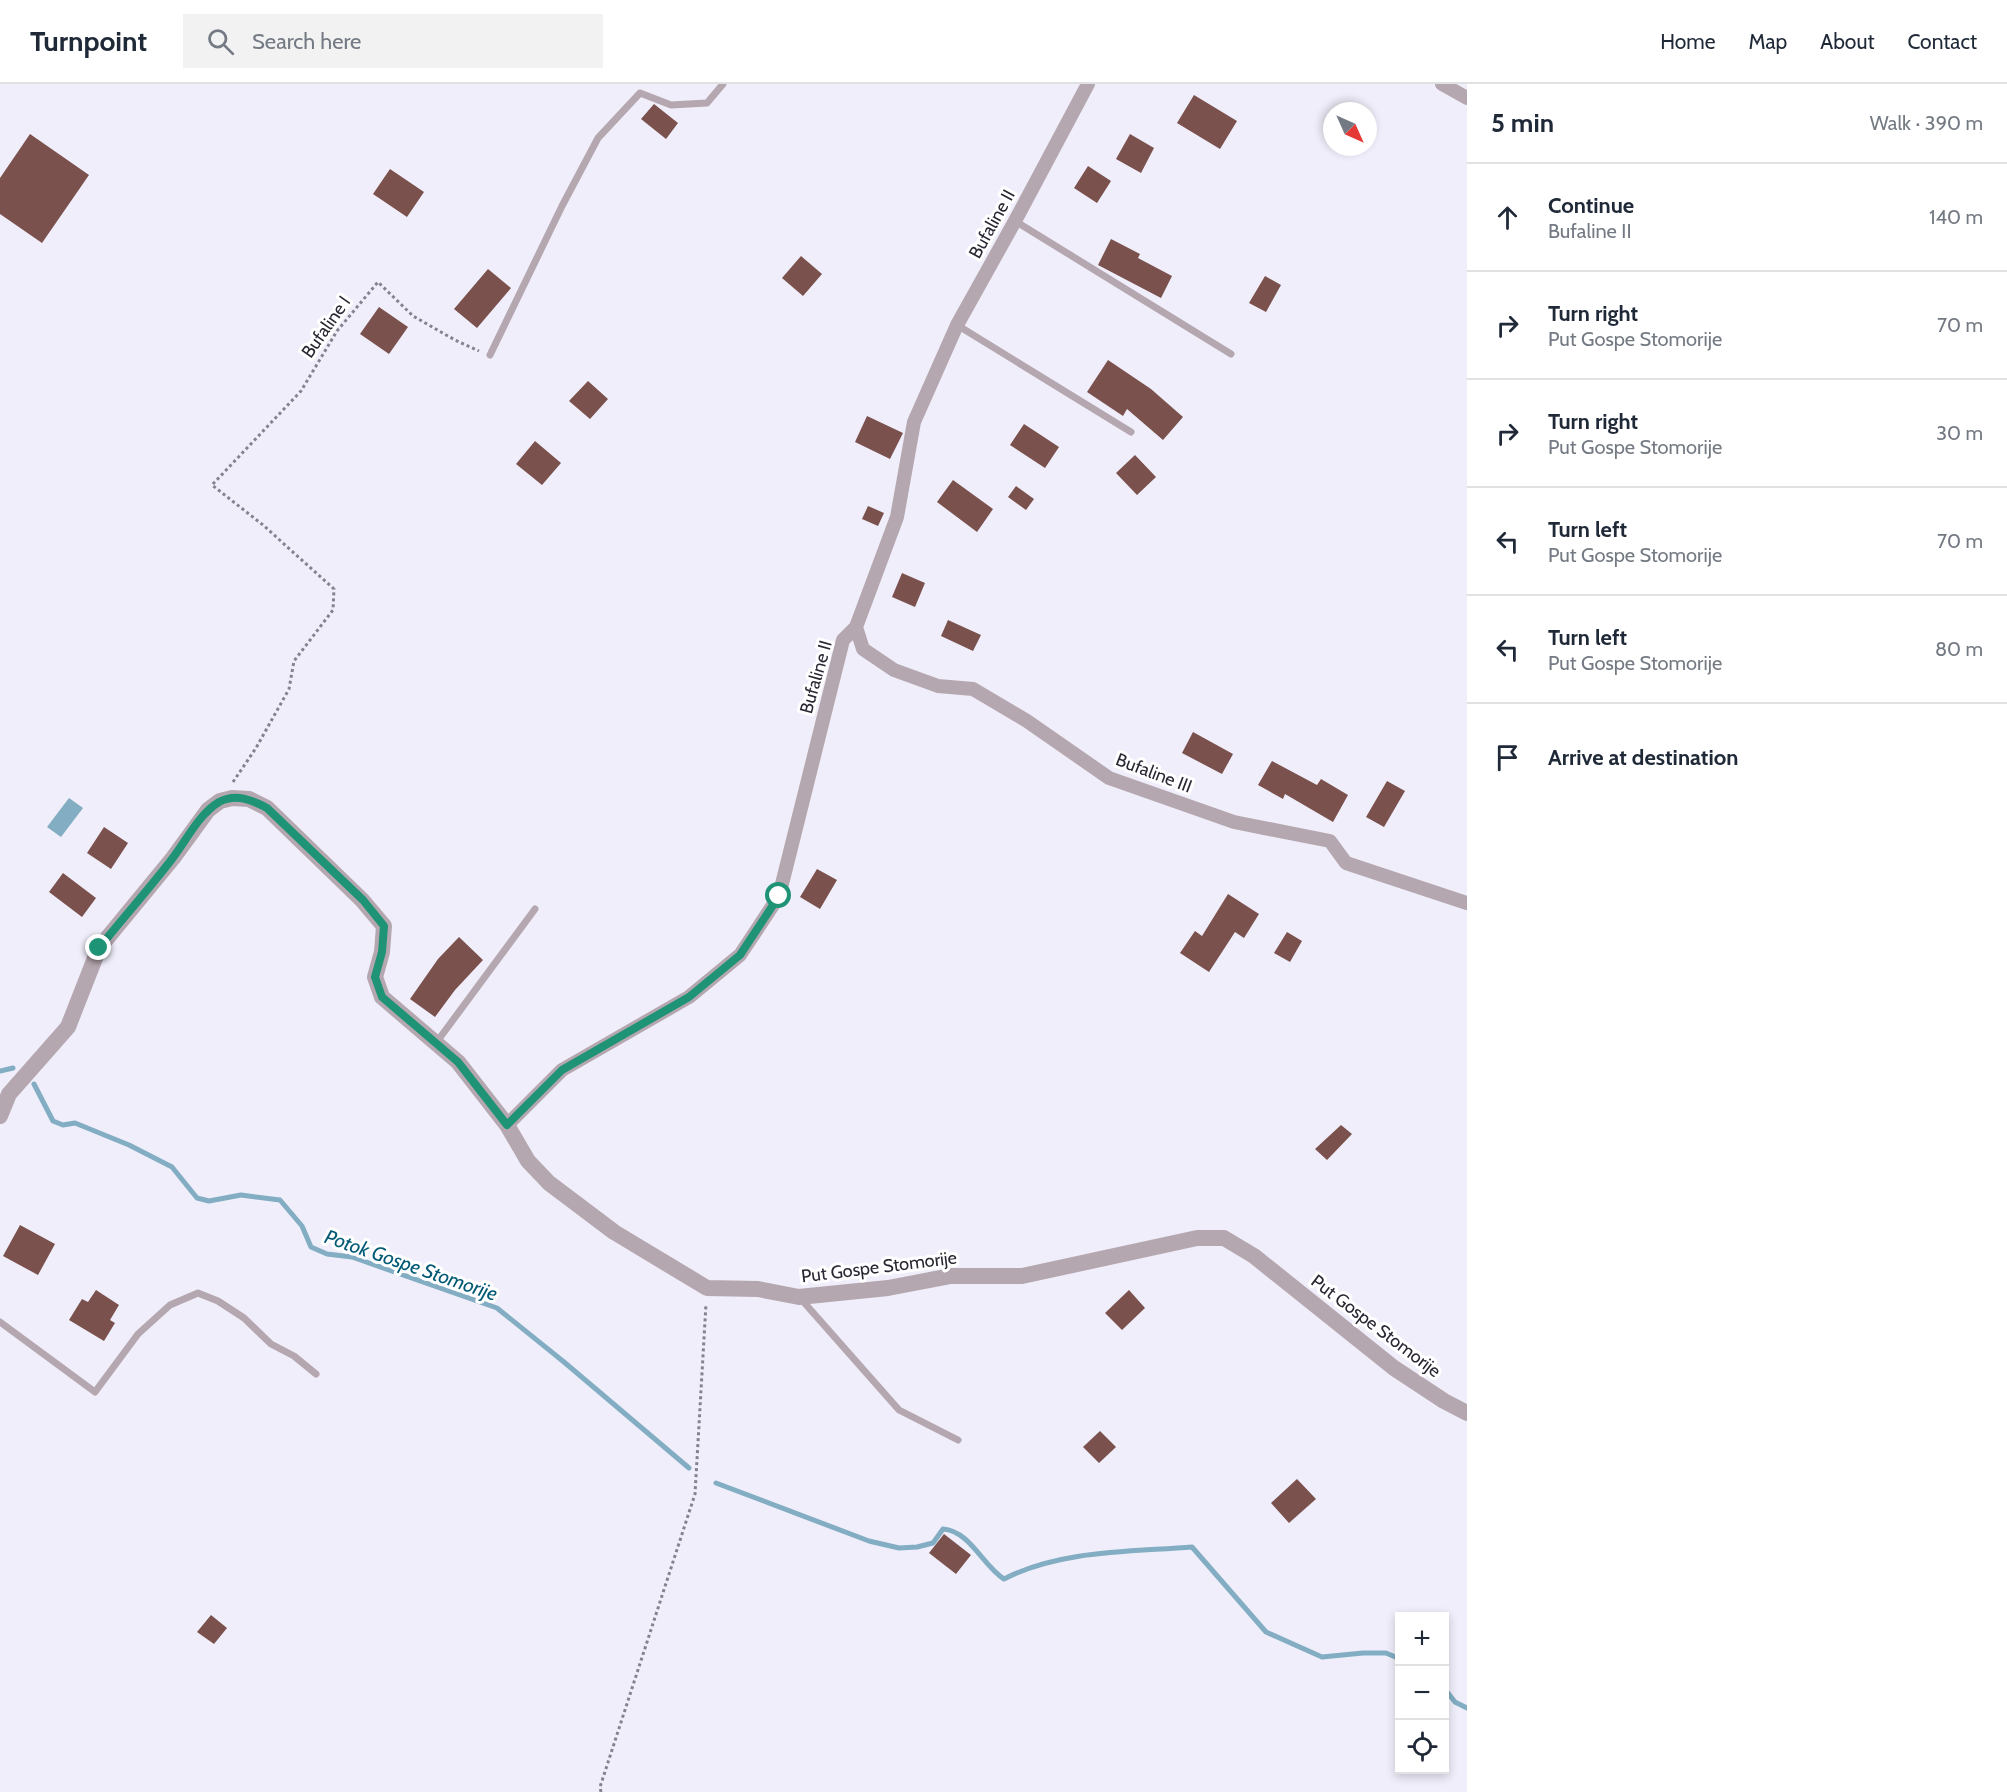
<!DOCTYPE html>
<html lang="en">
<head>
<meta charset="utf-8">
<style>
  body { margin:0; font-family:Cabin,sans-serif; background:#f2f2f3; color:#1f2937 }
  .controls { position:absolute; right:18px; bottom:18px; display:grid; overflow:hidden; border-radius:0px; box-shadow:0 3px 9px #0003 }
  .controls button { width:54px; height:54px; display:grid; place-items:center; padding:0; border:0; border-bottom:2px solid #e0e1e3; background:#fff; color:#1f2937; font:30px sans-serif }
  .compass { position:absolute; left:1323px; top:18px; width:54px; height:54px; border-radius:50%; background:#fff; box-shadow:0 3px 9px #0003; rotate:135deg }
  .stop { position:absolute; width:18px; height:18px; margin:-14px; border:4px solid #1f9376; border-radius:50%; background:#fff }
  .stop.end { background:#1f9376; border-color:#fff; box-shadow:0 2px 6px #0008 }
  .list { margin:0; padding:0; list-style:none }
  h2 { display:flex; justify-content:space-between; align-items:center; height:78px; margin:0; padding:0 24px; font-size:26px }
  h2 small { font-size:20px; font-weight:400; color:#747a83 }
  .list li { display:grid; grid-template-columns:39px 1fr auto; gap:18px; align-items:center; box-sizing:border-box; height:108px; padding:0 24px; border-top:2px solid #e0e1e3 }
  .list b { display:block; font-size:22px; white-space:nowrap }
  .list p { margin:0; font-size:20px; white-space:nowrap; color:#747a83 }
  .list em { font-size:20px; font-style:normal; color:#747a83 }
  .icon { flex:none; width:33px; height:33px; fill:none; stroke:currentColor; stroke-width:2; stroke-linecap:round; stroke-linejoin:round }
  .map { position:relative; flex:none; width:1467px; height:1708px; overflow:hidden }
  header { display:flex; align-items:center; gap:36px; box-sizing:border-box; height:84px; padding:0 30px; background:#fff; border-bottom:2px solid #e0e1e3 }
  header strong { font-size:28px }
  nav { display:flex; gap:33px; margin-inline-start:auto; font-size:21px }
  .search { width:420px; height:54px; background:#f2f2f3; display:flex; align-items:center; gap:15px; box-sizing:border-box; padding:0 21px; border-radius:0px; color:#747a83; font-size:22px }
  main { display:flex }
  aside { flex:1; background:#fff }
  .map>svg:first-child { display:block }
  .water { fill:#82adc2 }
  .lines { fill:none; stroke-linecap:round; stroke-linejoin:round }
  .stream { stroke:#82adc2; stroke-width:5 }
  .building { fill:#7a514d }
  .path { stroke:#84828e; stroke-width:3; stroke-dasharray:3 3; stroke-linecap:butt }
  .service { stroke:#b5a7af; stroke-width:7 }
  .minor { stroke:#b5a7af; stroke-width:14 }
  .tertiary { stroke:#b5a7af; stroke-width:16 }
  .route { stroke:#1f9376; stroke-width:8 }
  .labels { text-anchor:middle; stroke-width:6; stroke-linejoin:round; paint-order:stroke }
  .street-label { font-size:18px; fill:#2a2733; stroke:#fff }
  .water-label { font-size:20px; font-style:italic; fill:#005975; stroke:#fff }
</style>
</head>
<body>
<header>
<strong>Turnpoint</strong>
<div class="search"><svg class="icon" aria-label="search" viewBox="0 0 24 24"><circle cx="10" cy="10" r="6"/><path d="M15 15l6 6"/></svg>Search here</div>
<nav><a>Home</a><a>Map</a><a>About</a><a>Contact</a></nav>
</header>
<main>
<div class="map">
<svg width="1467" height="1708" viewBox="0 0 1467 1708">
  <rect width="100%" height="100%" fill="#f0eefa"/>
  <!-- water -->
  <path class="water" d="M69,714L83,724L61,753L47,743Z"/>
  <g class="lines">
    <!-- stream -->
    <path class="stream" d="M0,987L13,984
      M34,1000L53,1037L63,1041L75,1039L129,1061L172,1083L197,1114L209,1117L241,1111L280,1116L302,1142L311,1163L327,1170L352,1173L497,1224L564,1278L689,1384
      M716,1399L869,1457L899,1464L917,1463L933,1459L943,1445C970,1447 983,1482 1004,1495C1060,1466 1130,1468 1192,1463L1266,1548L1322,1573L1363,1569H1386L1400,1575
      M1444,1604L1455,1618L1467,1624"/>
  </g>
  <!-- building -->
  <path class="building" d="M1194,11L1237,37L1220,65L1177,39Z
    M654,20L678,39L666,55L641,35Z
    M30,50L89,91L42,159L0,130V94Z
    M1130,50L1154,64L1141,89L1116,75Z
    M1088,82L1111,97L1097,119L1074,104Z
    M390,85L424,108L407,133L373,110Z
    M1111,155L1140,170L1138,174L1172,192L1161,214L1098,181Z
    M801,172L822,190L803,212L782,194Z
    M488,185L511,204L477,244L454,225Z
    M1265,192L1281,201L1266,228L1249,219Z
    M379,223L408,243L389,270L360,250Z
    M1108,276L1151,305L1183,333L1163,356L1127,325L1123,332L1087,308Z
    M588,297L608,315L590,335L569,317Z
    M867,332L903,349L890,375L855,358Z
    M1024,340L1059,363L1045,384L1010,361Z
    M535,357L561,379L542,401L516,380Z
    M1135,371L1156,393L1137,411L1116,389Z
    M953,396L993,425L977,448L937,418Z
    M1016,402L1034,415L1026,426L1008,413Z
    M868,422L884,429L878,442L862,435Z
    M902,489L925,499L915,523L892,513Z
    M948,536L981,551L973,567L941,552Z
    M1193,648L1233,670L1222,690L1182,669Z
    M1272,677L1317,701L1321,695L1348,711L1333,738L1285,710L1283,715L1258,701Z
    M1387,697L1405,707L1384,743L1366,733Z
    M104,743L128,759L111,785L87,769Z
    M817,785L837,796L820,825L800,813Z
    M63,789L96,814L82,833L49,808Z
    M1228,810L1259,830L1244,854L1235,848L1209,888L1180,869L1195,847L1202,852Z
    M1287,848L1302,857L1290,878L1274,869Z
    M459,853L483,876L455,906L435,933L410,915L438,875Z
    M1341,1041L1352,1050L1327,1076L1315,1065Z
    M20,1141L55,1160L38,1191L3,1172Z
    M96,1206L119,1221L110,1236L115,1239L104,1257L69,1236L82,1215L88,1218Z
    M1129,1206L1145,1224L1122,1246L1105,1229Z
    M1100,1347L1116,1363L1099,1379L1083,1363Z
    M1297,1395L1316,1415L1289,1439L1271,1419Z
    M944,1450L971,1471L956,1490L929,1469Z
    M211,1531L227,1544L214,1560L197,1548Z"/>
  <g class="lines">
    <!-- path -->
    <path class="path" d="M233,698L256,664L289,605L294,577L333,526L334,505L263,441L212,401L301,307L337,247L378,198L413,232L455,256L479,267
      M601,1708L600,1703L695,1410L706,1220"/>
    <!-- service -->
    <path class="service" d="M1015,137L1231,270
      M957,241L1131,348
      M490,271L562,122L598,54L640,9L671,21L707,19L723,0
      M436,959L535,825
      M801,1215L899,1326L958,1356
      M0,1238L95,1308L138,1250L170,1221L198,1209L218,1217L244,1234L271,1260L294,1272L316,1290"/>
    <!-- minor -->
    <path class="minor" d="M1442,0L1467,14
      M856,543L863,565L894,586L938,602L973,605L1027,637L1109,694L1234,738L1330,757L1346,779L1467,819
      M507,1041L562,986L689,913L740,871L779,812L843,556L856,543L897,433L914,338L957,241L1015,137L1088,0"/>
    <!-- tertiary -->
    <path class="tertiary" d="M0,1032L9,1010L68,943L99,864L173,774L208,726L220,717L232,714L249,715L267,724L362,816L384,842L382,868L375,893L382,913L458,978L507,1041L528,1077L549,1099L614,1148L707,1204L758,1205L799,1213L888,1204L951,1192H1022L1197,1154H1224L1254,1172L1394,1284L1444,1317L1467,1329"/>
  </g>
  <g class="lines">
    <!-- route -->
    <path class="route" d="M99,864C123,834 149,805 172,775C186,757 199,730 219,718C236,709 252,716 267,724L363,816L384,842L382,868L375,893L382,913L458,978L507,1041L562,986L689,913L740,871L779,812"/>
  </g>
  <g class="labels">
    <!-- street labels -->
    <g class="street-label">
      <text transform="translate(992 140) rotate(-61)" y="6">Bufaline II</text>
      <text transform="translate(326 243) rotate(-55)" y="6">Bufaline I</text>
      <text transform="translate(816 593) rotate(-74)" y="6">Bufaline II</text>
      <text transform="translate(1154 689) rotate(21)" y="6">Bufaline III</text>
      <text transform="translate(879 1183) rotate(-7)" y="6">Put Gospe Stomorije</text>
      <text transform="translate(1376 1242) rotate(37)" y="6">Put Gospe Stomorije</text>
    </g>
    <!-- water labels -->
    <g class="water-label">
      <text transform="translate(411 1181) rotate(19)" y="7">Potok Gospe Stomorije</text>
    </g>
  </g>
</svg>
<div class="controls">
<button>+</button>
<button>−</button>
<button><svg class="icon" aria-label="locate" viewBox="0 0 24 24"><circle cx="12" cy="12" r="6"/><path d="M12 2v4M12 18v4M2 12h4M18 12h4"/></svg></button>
</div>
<svg class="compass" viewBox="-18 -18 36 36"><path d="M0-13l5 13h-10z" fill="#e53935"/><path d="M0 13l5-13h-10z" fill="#747a83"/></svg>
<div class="stop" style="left:779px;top:812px"></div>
<div class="stop end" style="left:99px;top:864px"></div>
</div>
<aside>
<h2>5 min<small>Walk · 390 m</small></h2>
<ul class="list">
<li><svg class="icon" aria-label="ahead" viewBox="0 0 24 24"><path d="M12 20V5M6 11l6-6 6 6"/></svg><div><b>Continue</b><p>Bufaline II</p></div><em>140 m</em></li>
<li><svg class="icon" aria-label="right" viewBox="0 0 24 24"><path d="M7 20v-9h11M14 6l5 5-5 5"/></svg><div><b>Turn right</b><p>Put Gospe Stomorije</p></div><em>70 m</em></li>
<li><svg class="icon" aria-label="right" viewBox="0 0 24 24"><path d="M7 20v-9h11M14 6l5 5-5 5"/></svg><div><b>Turn right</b><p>Put Gospe Stomorije</p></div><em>30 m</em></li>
<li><svg class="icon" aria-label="left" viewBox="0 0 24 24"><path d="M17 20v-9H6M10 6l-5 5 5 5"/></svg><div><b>Turn left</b><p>Put Gospe Stomorije</p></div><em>70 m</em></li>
<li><svg class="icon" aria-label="left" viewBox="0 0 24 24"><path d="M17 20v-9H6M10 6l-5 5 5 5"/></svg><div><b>Turn left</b><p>Put Gospe Stomorije</p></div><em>80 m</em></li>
<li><svg class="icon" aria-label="arrive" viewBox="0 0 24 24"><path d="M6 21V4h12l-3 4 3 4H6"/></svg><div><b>Arrive at destination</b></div></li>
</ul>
</aside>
</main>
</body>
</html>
